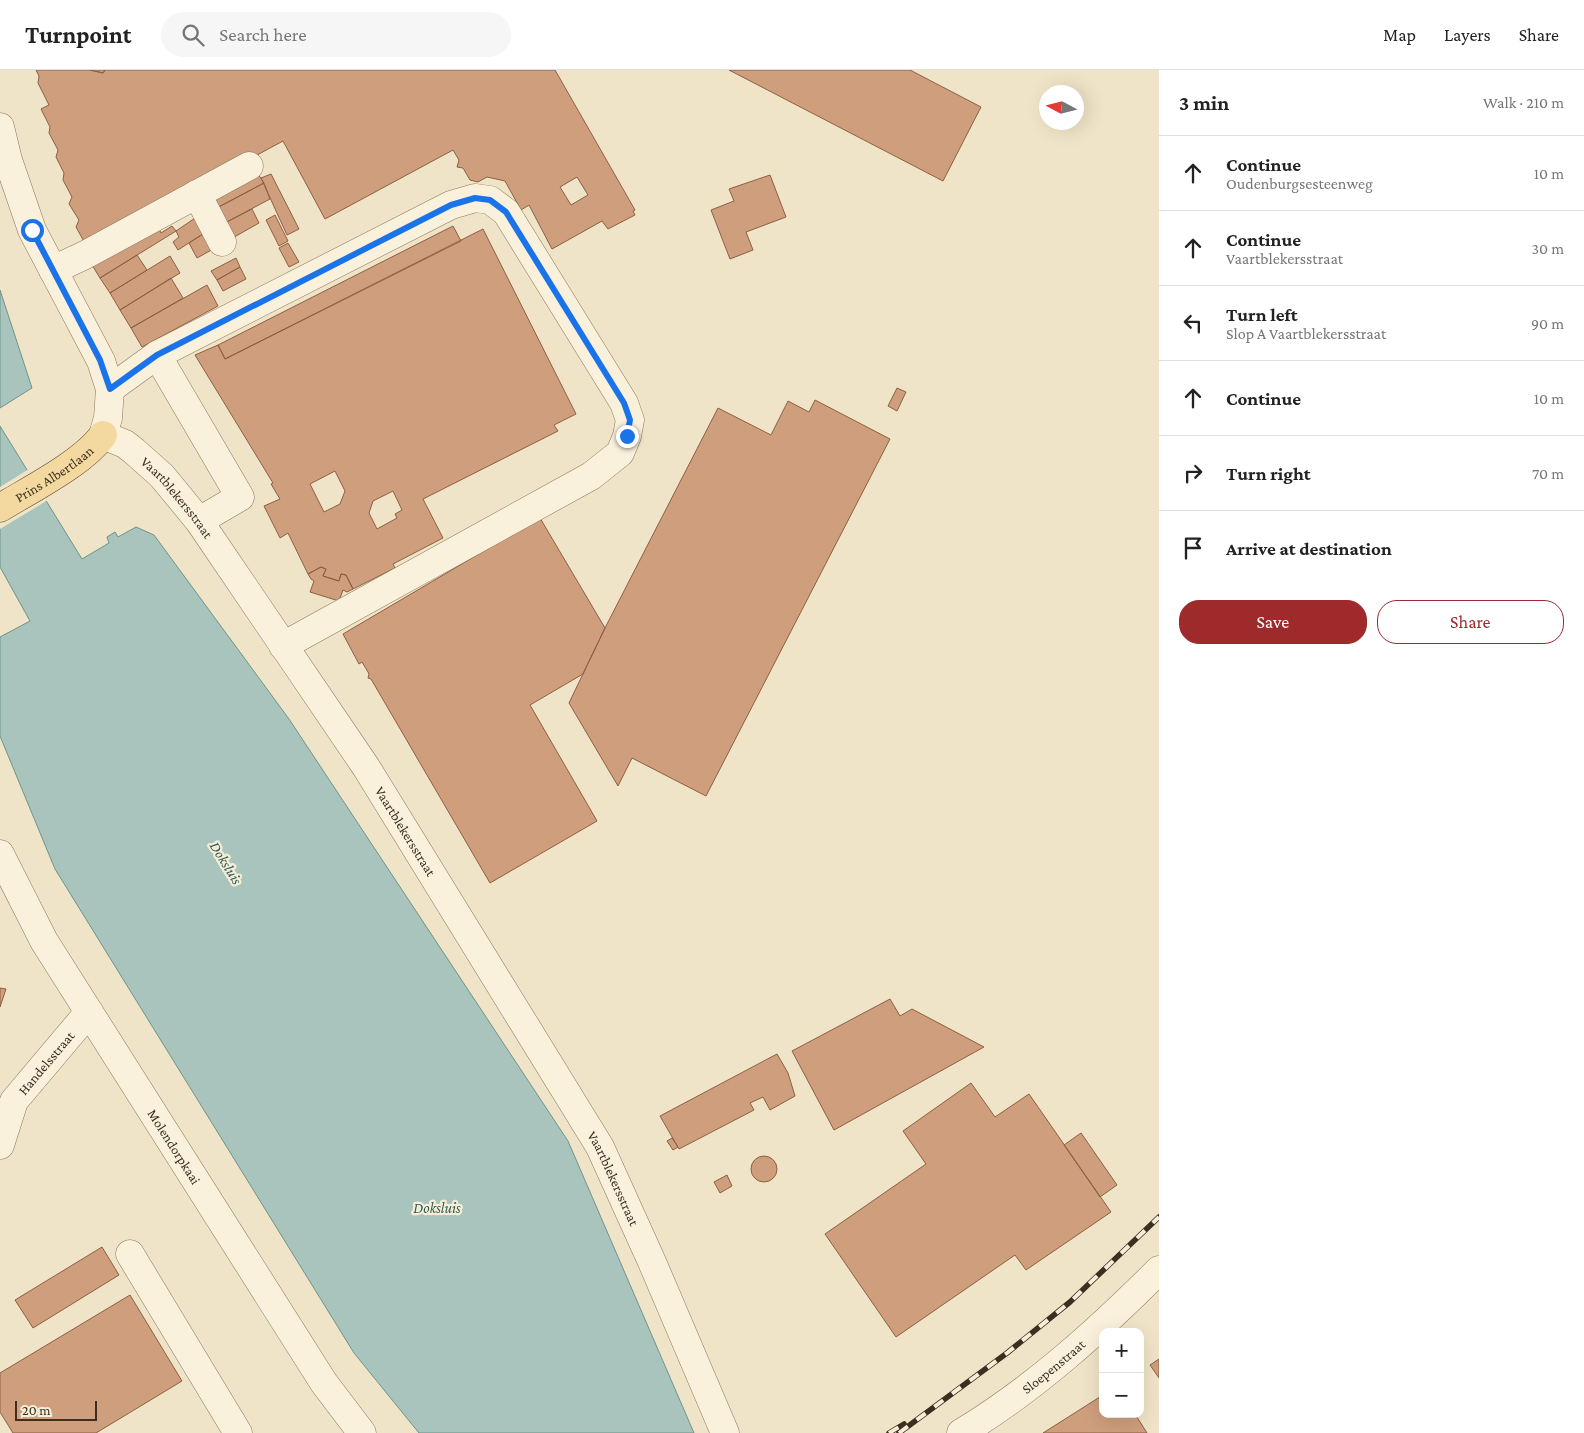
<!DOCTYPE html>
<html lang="en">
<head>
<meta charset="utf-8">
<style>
  body { margin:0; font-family:"Crimson Pro",serif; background:#f6f6f6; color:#222 }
  .controls { position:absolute; right:15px; bottom:15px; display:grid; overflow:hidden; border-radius:10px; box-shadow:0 5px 20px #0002 }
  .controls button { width:45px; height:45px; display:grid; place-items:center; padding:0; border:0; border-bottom:1px solid #e0e0e0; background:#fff; color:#222; font:25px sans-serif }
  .compass { position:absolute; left:1039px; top:15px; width:45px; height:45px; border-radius:50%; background:#fff; box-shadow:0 5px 20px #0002; rotate:277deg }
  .scale { position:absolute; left:15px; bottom:12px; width:82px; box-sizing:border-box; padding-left:5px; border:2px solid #3d2e20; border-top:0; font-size:14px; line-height:18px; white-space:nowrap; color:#3d2e20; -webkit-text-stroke:4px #f7eed8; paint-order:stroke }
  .stop { position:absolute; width:15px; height:15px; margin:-11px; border:4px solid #1a73e8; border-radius:50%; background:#fff }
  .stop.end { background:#1a73e8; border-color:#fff; box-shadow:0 1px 5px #0008 }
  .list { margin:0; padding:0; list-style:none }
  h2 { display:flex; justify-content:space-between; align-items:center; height:65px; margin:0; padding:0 20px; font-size:21px }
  h2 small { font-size:16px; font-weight:400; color:#767676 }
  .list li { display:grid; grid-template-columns:32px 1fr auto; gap:15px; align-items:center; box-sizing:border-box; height:75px; padding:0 20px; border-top:1px solid #e0e0e0 }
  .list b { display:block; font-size:19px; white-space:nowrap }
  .list p { margin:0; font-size:16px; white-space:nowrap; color:#767676 }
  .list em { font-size:16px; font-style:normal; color:#767676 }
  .actions { display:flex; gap:10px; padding:15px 20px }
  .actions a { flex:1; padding:11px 0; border:1px solid #9e2a2b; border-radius:20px; text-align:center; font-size:18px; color:#9e2a2b }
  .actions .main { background:#9e2a2b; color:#fff }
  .icon { flex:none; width:28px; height:28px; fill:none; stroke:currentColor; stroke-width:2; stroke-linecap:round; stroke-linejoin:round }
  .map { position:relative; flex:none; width:1159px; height:1363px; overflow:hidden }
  header { display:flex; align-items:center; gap:30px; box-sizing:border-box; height:70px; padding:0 25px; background:#fff; border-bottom:1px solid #e0e0e0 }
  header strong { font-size:24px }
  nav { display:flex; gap:28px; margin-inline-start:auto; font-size:18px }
  .search { width:350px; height:45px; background:#f6f6f6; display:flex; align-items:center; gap:12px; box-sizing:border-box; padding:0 18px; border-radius:28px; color:#767676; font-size:19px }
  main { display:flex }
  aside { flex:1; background:#fff }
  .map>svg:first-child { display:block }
  .water { fill:#a9c4bc; stroke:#6f938a }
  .pier { fill:#f0e4c8 }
  .building { fill:#cf9f7d; stroke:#8d5f41; fill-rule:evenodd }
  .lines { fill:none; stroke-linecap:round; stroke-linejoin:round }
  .minor-casing { stroke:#8d765c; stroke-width:29 }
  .major-casing { stroke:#5b4430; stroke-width:29 }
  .minor { stroke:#faf1dc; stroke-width:28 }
  .major { stroke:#f3d9a0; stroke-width:28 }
  .rail-casing { stroke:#3d2e20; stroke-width:5.5 }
  .rail { stroke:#f7eed8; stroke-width:4; stroke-dasharray:11; stroke-linecap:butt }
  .route { stroke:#1a73e8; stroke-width:6 }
  .labels { text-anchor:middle; stroke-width:4.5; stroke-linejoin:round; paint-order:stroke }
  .street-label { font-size:14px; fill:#3d2e20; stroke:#f7eed8 }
  .water-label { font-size:15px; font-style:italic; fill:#2f5d5a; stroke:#f7eed8 }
</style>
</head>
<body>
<header>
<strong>Turnpoint</strong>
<div class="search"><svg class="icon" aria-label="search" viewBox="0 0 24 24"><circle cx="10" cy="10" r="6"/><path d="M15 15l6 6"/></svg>Search here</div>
<nav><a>Map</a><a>Layers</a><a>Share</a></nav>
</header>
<main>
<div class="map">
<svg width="1159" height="1363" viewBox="0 0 1159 1363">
  <rect width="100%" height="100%" fill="#f0e4c8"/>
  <!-- water -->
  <path class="water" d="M0,220L32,318L0,338Z
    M0,356L82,489L109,473L107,467L115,462L118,467L136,457L154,465L289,649L568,1071L694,1363H419L354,1283L55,799L0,666V567L30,551L0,497Z"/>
  <!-- pier -->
  <path class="pier" d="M29,399L48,430L0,459V417Z"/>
  <!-- building -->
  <path class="building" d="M36,0H90L103,3L105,0H555L635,140L633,141L635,145L608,159L602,151L552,179L529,135L521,140L505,111L487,107L478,112L470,110L463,98L457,97L459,90L453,80L325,149L283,71L87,177L76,157L79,150L69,134L72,127L63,110L64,103L56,87L58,80L49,63L50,57L41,39L49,35L38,13L39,6ZM577,107L588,125L571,135L560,117Z
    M90,0H105L103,3Z
    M729,0H910L981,37L943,111Z
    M256,101L264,113L213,140L206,125Z
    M271,104L299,159L287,165L261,108Z
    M770,105L786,147L746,162L753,180L730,189L711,140L734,131L729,119Z
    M264,113L270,129L221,155L213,140Z
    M252,139L259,153L229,170L221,155Z
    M275,145L288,171L279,176L266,150Z
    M198,146L206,162L178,180L173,172L179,167L176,161Z
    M156,153L161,163L172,156L176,161L100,208L89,190Z
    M453,156L461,171L225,289L218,275Z
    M483,159L576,344L554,355L558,361L423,429L443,468L393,494L395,498L353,519L346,505L341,504L339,511L323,506L326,499L321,497L308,504L288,463L280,468L264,436L280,429L271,414L273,413L195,285L218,275L225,289ZM335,401L345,421L340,434L324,442L310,414ZM393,421L402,440L395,444L397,448L377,459L369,443L373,431Z
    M206,162L215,178L197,188L189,173Z
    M288,173L299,192L289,197L279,178Z
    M137,185L147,200L110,223L100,208Z
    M170,186L180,203L120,240L110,223Z
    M236,188L240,197L217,210L211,201Z
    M240,197L246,209L223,221L217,210Z
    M171,208L183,228L131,258L120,240Z
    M207,215L218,236L142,277L131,258Z
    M897,318L906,322L897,341L888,336Z
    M815,330L890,369L706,726L632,688L618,716L569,633L605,558L718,338L771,365L788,331L809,342Z
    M540,448L605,558L583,604L530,635L597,751L490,813L371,609L368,608L369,604L368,602L362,592L359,594L343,564Z
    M321,497L326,499L323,506L339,511L341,504L346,505L353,519L347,522L343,520L339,531L310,522L314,511L311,509L308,504Z
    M0,918L6,919L0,937Z
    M890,929L900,946L912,939L984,977L834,1060L792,981Z
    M777,984L788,1003L795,1026L770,1040L763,1027L750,1033L754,1040L679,1079L660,1046Z
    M971,1013L995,1047L1029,1024L1111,1142L1026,1200L1015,1185L896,1267L825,1164L926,1094L903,1061Z
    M1081,1063L1117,1115L1100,1127L1064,1075Z
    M672,1068L678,1077L673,1080L667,1071Z
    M751 1099a13 13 0 1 1 26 0a13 13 0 1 1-26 0Z
    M727,1105L732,1116L720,1123L714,1112Z
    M102,1177L119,1205L33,1258L15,1230Z
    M130,1225L182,1311L96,1363H13L0,1342V1303Z
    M1159,1289V1308L1150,1295Z
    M1103,1325V1344H1135L1147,1363H1043Z"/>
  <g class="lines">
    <!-- minor casing -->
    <g class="minor-casing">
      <g id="minor">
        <path id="s1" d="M0,57L8,90L32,160L101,291L110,319L108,348L103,365L125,374L134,381L162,406L199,451L366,697L600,1077L652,1192L725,1363"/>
        <path d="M197,124L222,172"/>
        <path d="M53,200L85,185L249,96"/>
        <path d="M157,285L240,427L199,451"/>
        <path d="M110,319L157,285L451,135L475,128L490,130L506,142L624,333L630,350L627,366L620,383L591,406L283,576"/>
        <path id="s2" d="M0,784L44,871L324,1313L362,1363"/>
        <path id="s3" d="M0,1075L14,1031L89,942"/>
        <path d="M130,1184L238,1363"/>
        <path id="s4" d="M961,1363C1034,1319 1099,1260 1159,1200"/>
      </g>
    </g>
    <!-- major casing -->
    <g class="major-casing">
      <g id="major">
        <path id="s5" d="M0,438C31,419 83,393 103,365"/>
      </g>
    </g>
    <!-- minor -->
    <use href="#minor" class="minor"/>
    <!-- major -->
    <use href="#major" class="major"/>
    <!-- rail casing -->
    <g class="rail-casing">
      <path id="rail" d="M889,1363L904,1354
        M899,1363L1007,1283L1070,1232L1159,1147"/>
    </g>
    <!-- rail -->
    <use href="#rail" class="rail"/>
  </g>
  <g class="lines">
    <!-- route -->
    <path class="route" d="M32,160L100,290L110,319L157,285L451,135L475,128L490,130L506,142L624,333L630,350L627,366"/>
  </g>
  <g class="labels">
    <!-- street labels -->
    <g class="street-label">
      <text dy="5" stroke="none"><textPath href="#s5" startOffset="64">Prins Albertlaan</textPath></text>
      <text dy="5" stroke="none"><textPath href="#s1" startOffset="431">Vaartblekersstraat</textPath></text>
      <text dy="5" stroke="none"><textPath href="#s1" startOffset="836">Vaartblekersstraat</textPath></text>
      <text dy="5" stroke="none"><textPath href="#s3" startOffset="96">Handelsstraat</textPath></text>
      <text dy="5" stroke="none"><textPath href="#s2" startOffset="341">Molendorpkaai</textPath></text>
      <text dy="5" stroke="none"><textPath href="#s1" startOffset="1241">Vaartblekersstraat</textPath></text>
      <text dy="5" stroke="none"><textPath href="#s4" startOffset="114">Sloepenstraat</textPath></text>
    </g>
    <!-- water labels -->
    <g class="water-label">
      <text transform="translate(226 793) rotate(58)" y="5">Doksluis</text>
      <text x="437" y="1143">Doksluis</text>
    </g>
  </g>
</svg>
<div class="controls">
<button>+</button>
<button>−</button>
</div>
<svg class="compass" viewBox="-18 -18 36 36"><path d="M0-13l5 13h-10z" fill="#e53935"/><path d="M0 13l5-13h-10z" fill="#767676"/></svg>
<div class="scale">20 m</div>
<div class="stop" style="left:32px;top:160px"></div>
<div class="stop end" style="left:627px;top:366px"></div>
</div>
<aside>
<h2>3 min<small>Walk · 210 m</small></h2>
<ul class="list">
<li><svg class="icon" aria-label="ahead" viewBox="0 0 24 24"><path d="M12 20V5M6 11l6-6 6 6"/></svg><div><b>Continue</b><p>Oudenburgsesteenweg</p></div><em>10 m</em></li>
<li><svg class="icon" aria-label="ahead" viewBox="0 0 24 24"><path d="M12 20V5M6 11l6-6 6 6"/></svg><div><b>Continue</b><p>Vaartblekersstraat</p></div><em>30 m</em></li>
<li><svg class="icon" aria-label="left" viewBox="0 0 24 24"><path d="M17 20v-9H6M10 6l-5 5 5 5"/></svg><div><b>Turn left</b><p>Slop A Vaartblekersstraat</p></div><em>90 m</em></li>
<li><svg class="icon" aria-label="ahead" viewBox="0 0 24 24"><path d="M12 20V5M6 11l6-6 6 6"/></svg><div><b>Continue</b></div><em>10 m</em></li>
<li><svg class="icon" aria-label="right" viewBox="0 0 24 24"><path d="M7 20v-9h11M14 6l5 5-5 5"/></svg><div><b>Turn right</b></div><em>70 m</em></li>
<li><svg class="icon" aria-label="arrive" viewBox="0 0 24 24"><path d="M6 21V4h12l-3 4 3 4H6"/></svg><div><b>Arrive at destination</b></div></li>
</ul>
<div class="actions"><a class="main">Save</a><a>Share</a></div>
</aside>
</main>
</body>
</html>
